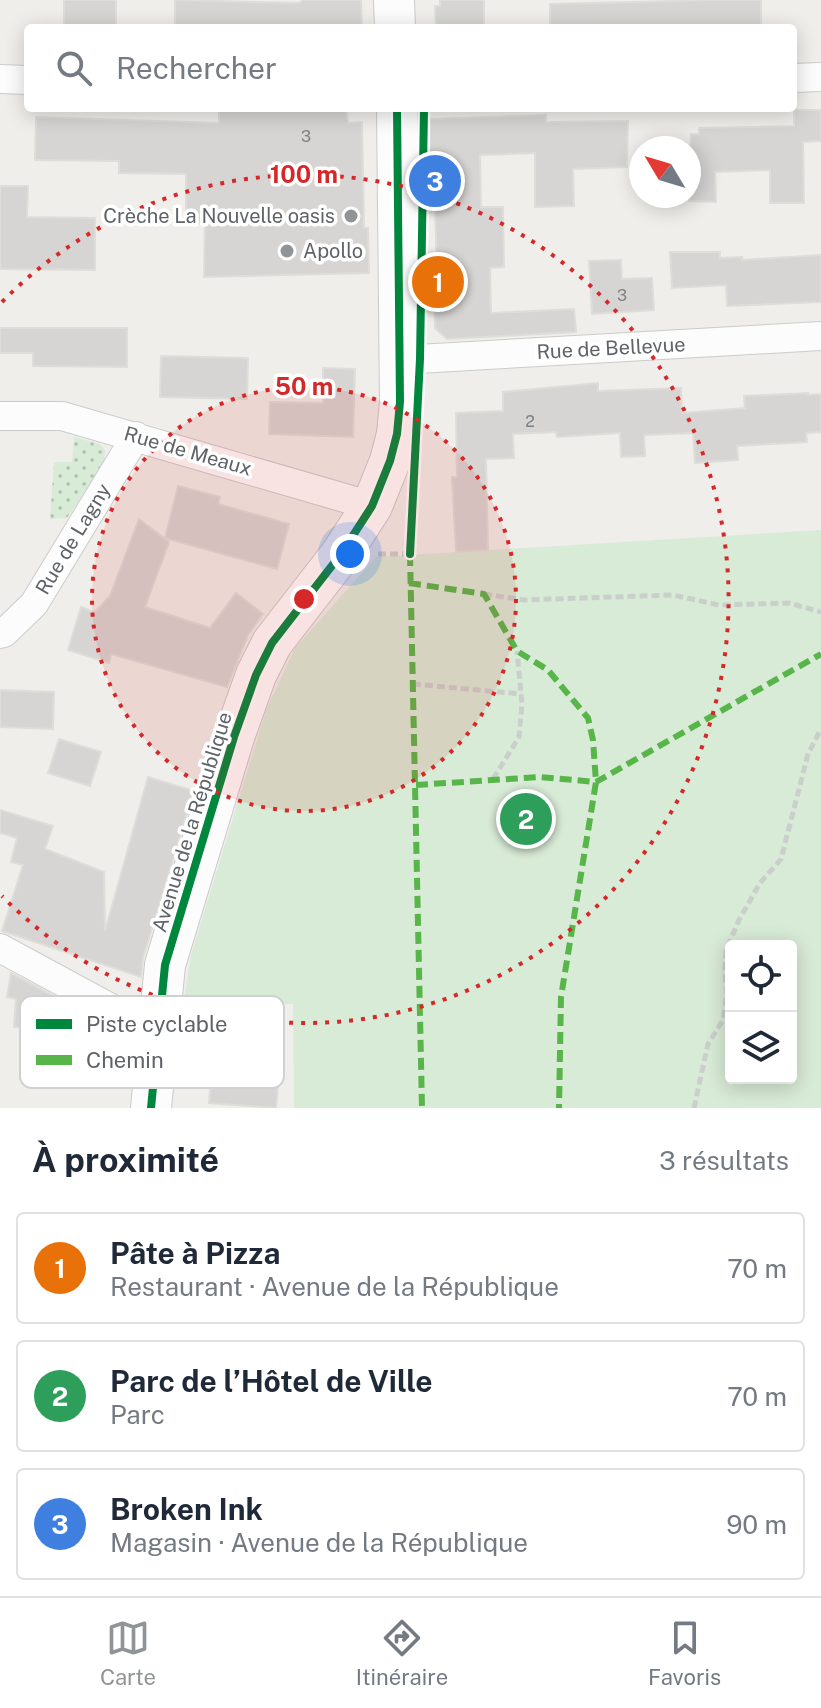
<!DOCTYPE html>
<html lang="fr">
<head>
<meta charset="utf-8">
<style>
  body { margin:0; font-family:"Public Sans",sans-serif; background:#f2f2f3; color:#1f2937 }
  .controls { position:absolute; right:24px; bottom:24px; display:grid; overflow:hidden; border-radius:8px; box-shadow:0 4px 20px #0003 }
  .controls button { width:72px; height:72px; display:grid; place-items:center; padding:0; border:0; border-bottom:2px solid #e0e1e3; background:#fff; color:#1f2937; font:40px sans-serif }
  .compass { position:absolute; left:629px; top:136px; width:72px; height:72px; border-radius:50%; background:#fff; box-shadow:0 4px 20px #0003; rotate:308deg }
  .you { position:absolute; left:350px; top:554px; width:28px; height:28px; margin:-20px; border:6px solid #fff; border-radius:50%; background:#1a73e8; box-shadow:0 0 0 12px #1a73e833 }
  .badge { display:grid; place-items:center; width:52px; height:52px; border-radius:50%; background:#919496; color:#fff; font-size:26px; font-weight:700 }
  .pin { position:absolute; translate:-50% -50%; border:4px solid #fff; box-shadow:0 2px 8px #0006 }
  .list { margin:0; padding:0; list-style:none }
  h2 { display:flex; justify-content:space-between; align-items:center; height:104px; margin:0; padding:0 32px; font-size:34px }
  h2 small { font-size:26px; font-weight:400; color:#747a83 }
  .list li { display:grid; grid-template-columns:52px 1fr auto; gap:24px; align-items:center; box-sizing:border-box; height:112px; margin:0 16px 16px; padding:0 16px; border:2px solid #e0e1e3; border-radius:8px }
  .list b { display:block; font-size:30px; white-space:nowrap }
  .list p { margin:0; font-size:26px; white-space:nowrap; color:#747a83 }
  .list em { font-size:26px; font-style:normal; color:#747a83 }
  .icon { flex:none; width:44px; height:44px; fill:none; stroke:currentColor; stroke-width:2; stroke-linecap:round; stroke-linejoin:round }
  .map { position:relative; flex:none; width:821px; height:1108px; overflow:hidden }
  .search { position:absolute; background:#fff; box-shadow:0 4px 20px #0003; left:24px; right:24px; top:24px; height:88px; display:flex; align-items:center; gap:20px; box-sizing:border-box; padding:0 28px; border-radius:8px; color:#747a83; font-size:30px }
  .sheet { height:488px; background:#fff }
  nav { display:flex; justify-content:space-around; align-items:center; box-sizing:border-box; height:112px; border-top:2px solid #e0e1e3; background:#fff; font-size:22px; color:#747a83 }
  nav a { display:grid; justify-items:center; gap:4px }
  nav .on { color:#919496 }
  .map>svg:first-child { display:block }
  .grass { fill:url(#grass-dots) }
  .park { fill:#d8ebd6; fill-rule:evenodd }
  .building { fill:#d6d5d3; stroke:#deddd9; stroke-width:2 }
  .lines { fill:none; stroke-linecap:round; stroke-linejoin:round }
  .street-casing { stroke:#cbcccc; stroke-width:30 }
  .secondary-casing { stroke:#cacacb; stroke-width:42 }
  .path { stroke:#cacfcc; stroke-width:5; stroke-dasharray:8 4; stroke-linecap:butt }
  .street { stroke:#fdfcfc; stroke-width:28 }
  .secondary { stroke:#fdfcfc; stroke-width:40 }
  .quiet { stroke:#58b549; stroke-width:6; stroke-dasharray:12 6; stroke-linecap:butt }
  .cycleway-casing { stroke:#fff; stroke-width:13 }
  .cycleway { stroke:#00873e; stroke-width:8 }
  .ring { fill:none; stroke:#d62828; stroke-width:4; stroke-dasharray:4 8 }
  .poi-dot { fill:#919496; stroke:#fff; stroke-width:3 }
  .labels { text-anchor:middle; stroke-width:7; stroke-linejoin:round; paint-order:stroke }
  .number-label { font-size:16px; fill:#7e8184 }
  .poi-label { font-size:20px; fill:#5f6368; stroke:#fff; text-anchor:end }
  .street-label { font-size:20px; fill:#5f6368; stroke:#fff }
  .key { fill:#fff; stroke:#cfd0d2; stroke-width:2 }
  .key-label { font-size:22px; fill:#5f6368 }
  .centre { fill:#d62828; stroke:#fff; stroke-width:4 }
  .ring-label { font-size:24px; text-anchor:middle; font-weight:bold; fill:#d62828; stroke:#fff; stroke-width:7; stroke-linejoin:round; paint-order:stroke }
</style>
</head>
<body>
<div class="map">
<svg width="821" height="1108" viewBox="0 0 821 1108">
  <defs>
    <pattern id="grass-dots" width="8" height="8" patternUnits="userSpaceOnUse" patternTransform="scale(2)"><rect width="8" height="8" fill="#d8ebd6"/><path d="M2 2h.1M6 6h.1" fill="none" stroke="#b2c2b1" stroke-width="1.8" stroke-linecap="round"/></pattern>
  </defs>
  <rect width="100%" height="100%" fill="#efeeea"/>
  <!-- grass -->
  <path class="grass" d="M74,437L100,444L105,450L104,464L67,518L50,519L54,462H72Z"/>
  <!-- park -->
  <path class="park" d="M821,530V1108H294L293,1004L183,1007L191,955L266,710L295,648L376,557ZM731,946H791V1078H731Z"/>
  <!-- building -->
  <path class="building" d="M64,0H116V28H64Z
    M175,0L299,3L303,0H361L362,28H175Z
    M440,0H484V28H436L435,6H440Z
    M716,0H761V28H550V4Z
    M346,108L348,123L362,122L364,228H368L369,273L204,277L205,224L186,223V174L119,173V161L35,160L36,117L219,123V110Z
    M794,110H821V141L803,142L804,203H770V170L715,172L716,202L689,201L691,134H699V128L794,126Z
    M546,115V122L628,121L627,167L573,169L574,206L535,207V153L480,155L481,207H503L504,267L490,268L491,313L574,309L576,332L447,339L435,328L433,269H437L435,208H431L429,119Z
    M0,186H28L27,217L95,218V270L0,269Z
    M670,252H720V258L742,257V260L821,255V302L727,306L726,285L672,288Z
    M621,260L622,279L652,278L654,310L592,314L589,261Z
    M0,328H127V367L33,366V353H0Z
    M161,356L248,358L247,399L160,397Z
    M323,368L355,369L353,437L269,434L270,402L323,403Z
    M598,383V391L681,388L682,413L745,408L744,396L808,393V395L821,394V432L806,433L807,442L737,446L738,460L695,463L693,433L644,435L645,456L621,457L620,433L557,437L556,432L513,434L514,458L486,459L488,550L456,552L452,477H457L456,413L503,411V392Z
    M178,486L220,497L218,504L289,524L277,569L165,538Z
    M139,519L169,542L145,607L210,628L236,593L263,614L248,635L227,687L111,654L109,663L68,650L81,607L95,612L110,596Z
    M0,690L54,692L53,729L0,727Z
    M59,739L101,752L90,786L48,773Z
    M148,777L194,791L143,958L141,977L2,931L23,865L11,862L17,838L0,833V810L53,826L45,849L104,872L105,931Z
    M11,973L72,1006H62L58,1054L33,1051L34,1028L14,1027L16,999L7,997Z
    M214,1036L282,1041L276,1108L209,1103Z"/>
  <g class="lines">
    <!-- street casing -->
    <g class="street-casing">
      <path id="street" d="M793,78L821,77
        M0,79L28,80
        M400,360L821,336
        M0,416H62L372,506
        M0,634L4,633L34,604L136,436
        M0,948L157,1033"/>
    </g>
    <!-- secondary casing -->
    <g class="secondary-casing">
      <path id="secondary" d="M394,0L395,28
        M151,1108L165,965L234,737L256,675L272,643L341,554L372,506L390,461L397,434L400,402L397,108"/>
    </g>
    <!-- path -->
    <path class="path" d="M378,554H410
      M484,594L524,600L673,595L719,605L789,603L821,612
      M413,684L521,694
      M493,779L519,737L522,704L517,651
      M694,1108L708,1044L723,1020L727,993L725,974L726,950L739,920L760,883L781,859L808,754L821,729"/>
    <!-- street -->
    <use href="#street" class="street"/>
    <!-- secondary -->
    <use href="#secondary" class="secondary"/>
    <!-- quiet -->
    <path class="quiet" d="M410,554L422,1108
      M409,583L484,594L517,651L548,670L588,718L593,740L596,782L561,997L559,1108
      M416,785L540,777L596,782L821,654"/>
    <!-- cycleway casing -->
    <g class="cycleway-casing">
      <path id="cycleway" d="M410,554L420,359L424,108
        M151,1108L165,965L234,737L256,675L272,643L341,554L372,506L390,461L397,434L400,402L397,108"/>
    </g>
    <!-- cycleway -->
    <use href="#cycleway" class="cycleway"/>
  </g>
  <!-- distance rings -->
  <circle cx="304" cy="599" r="212" fill="#d62828" fill-opacity=".12"/>
  <g class="ring">
    <circle cx="304" cy="599" r="212"/>
    <path d="M2 302A424 424 0 1 1 2 896"/>
  </g>
  <!-- markers -->
  <g class="poi-dot">
    <circle cx="351" cy="216" r="8"/>
    <circle cx="287" cy="251" r="8"/>
  </g>
  <g class="labels">
    <!-- number labels -->
    <g class="number-label">
      <text x="306" y="142">3</text>
      <text x="622" y="301">3</text>
      <text x="530" y="427">2</text>
    </g>
    <!-- poi labels -->
    <g class="poi-label">
      <text x="335" y="223">Crèche La Nouvelle oasis</text>
      <text x="303" y="258" text-anchor="start">Apollo</text>
    </g>
    <!-- street labels -->
    <g class="street-label">
      <text transform="translate(611 348) rotate(-3)" y="7">Rue de Bellevue</text>
      <text transform="translate(188 451) rotate(16)" y="7">Rue de Meaux</text>
      <text transform="translate(73 539) rotate(-59)" y="7">Rue de Lagny</text>
      <text transform="translate(192 822) rotate(-73)" y="7">Avenue de la République</text>
    </g>
  </g>
  <!-- legend -->
  <rect x="20" y="996" width="264" height="92" rx="12" class="key"/>
  <rect x="36" y="1019" width="36" height="10" fill="#00873e"/>
  <rect x="36" y="1055" width="36" height="10" fill="#58b549"/>
  <g class="key-label">
    <text x="86" y="1032">Piste cyclable</text>
    <text x="86" y="1068">Chemin</text>
  </g>
  <circle cx="304" cy="599" r="12" class="centre"/>
  <g class="ring-label">
    <text x="304" y="183">100 m</text>
    <text x="304" y="395">50 m</text>
  </g>
</svg>
<div class="controls">
<button><svg class="icon" aria-label="locate" viewBox="0 0 24 24"><circle cx="12" cy="12" r="6"/><path d="M12 2v4M12 18v4M2 12h4M18 12h4"/></svg></button>
<button><svg class="icon" aria-label="layers" viewBox="0 0 24 24"><path d="M12 4l9 5-9 5-9-5zM3 14l9 5 9-5"/></svg></button>
</div>
<svg class="compass" viewBox="-18 -18 36 36"><path d="M0-13l5 13h-10z" fill="#e53935"/><path d="M0 13l5-13h-10z" fill="#747a83"/></svg>
<div class="you"></div>
<div class="pin badge" style="left:438px;top:282px;background:#e8710a">1</div>
<div class="pin badge" style="left:526px;top:819px;background:#2e9e5b">2</div>
<div class="pin badge" style="left:435px;top:181px;background:#3f7fe0">3</div>
<div class="search"><svg class="icon" aria-label="search" viewBox="0 0 24 24"><circle cx="10" cy="10" r="6"/><path d="M15 15l6 6"/></svg>Rechercher</div>
</div>
<section class="sheet">
<h2>À proximité<small>3 résultats</small></h2>
<ul class="list">
<li><span class="badge" style="background:#e8710a">1</span><div><b>Pâte à Pizza</b><p>Restaurant · Avenue de la République</p></div><em>70 m</em></li>
<li><span class="badge" style="background:#2e9e5b">2</span><div><b>Parc de l’Hôtel de Ville</b><p>Parc</p></div><em>70 m</em></li>
<li><span class="badge" style="background:#3f7fe0">3</span><div><b>Broken Ink</b><p>Magasin · Avenue de la République</p></div><em>90 m</em></li>
</ul>
</section>
<nav>
<a class="on"><svg class="icon" aria-label="map" viewBox="0 0 24 24"><path d="M3 6l6-2 6 2 6-2v14l-6 2-6-2-6 2zM9 4v14M15 6v14"/></svg>Carte</a>
<a><svg class="icon" aria-label="directions" viewBox="0 0 24 24"><path d="M12 3l9 9-9 9-9-9zM9 14v-3h6M13 9l2 2-2 2"/></svg>Itinéraire</a>
<a><svg class="icon" aria-label="saved" viewBox="0 0 24 24"><path d="M7 4h10v16l-5-4-5 4z"/></svg>Favoris</a>
</nav>
</body>
</html>
